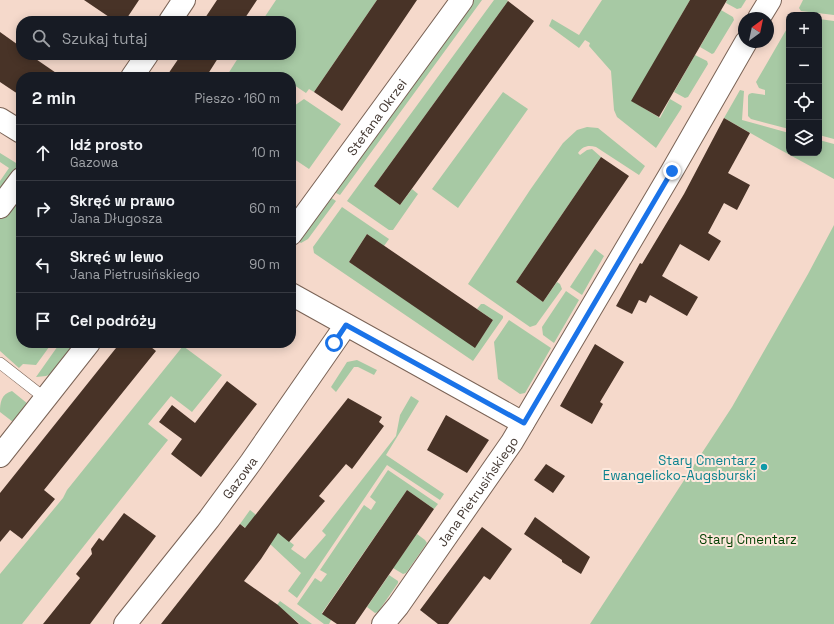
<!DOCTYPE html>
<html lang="pl">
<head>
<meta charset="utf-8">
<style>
  body { margin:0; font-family:"Space Grotesk",sans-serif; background:#242831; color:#f1f3f6 }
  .controls { position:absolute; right:12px; top:12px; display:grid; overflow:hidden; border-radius:8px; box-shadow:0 2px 10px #0003 }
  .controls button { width:36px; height:36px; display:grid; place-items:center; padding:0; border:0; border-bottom:1px solid #363941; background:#171b24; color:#f1f3f6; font:20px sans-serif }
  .compass { position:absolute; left:738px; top:12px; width:36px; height:36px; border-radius:50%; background:#171b24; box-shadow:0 2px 10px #0003; rotate:33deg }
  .stop { position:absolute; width:12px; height:12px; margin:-9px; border:3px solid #1a73e8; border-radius:50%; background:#fff }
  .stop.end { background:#1a73e8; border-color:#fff; box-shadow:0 1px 4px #0008 }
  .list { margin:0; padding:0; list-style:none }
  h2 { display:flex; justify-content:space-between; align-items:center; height:52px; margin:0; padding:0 16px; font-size:17px }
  h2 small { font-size:13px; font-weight:400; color:#9ea1a6 }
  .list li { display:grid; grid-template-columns:26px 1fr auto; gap:12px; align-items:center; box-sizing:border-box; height:56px; padding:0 16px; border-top:1px solid #363941 }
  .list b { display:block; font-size:15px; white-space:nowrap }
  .list p { margin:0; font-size:13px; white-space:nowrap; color:#9ea1a6 }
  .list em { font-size:13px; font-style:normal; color:#9ea1a6 }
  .icon { flex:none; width:22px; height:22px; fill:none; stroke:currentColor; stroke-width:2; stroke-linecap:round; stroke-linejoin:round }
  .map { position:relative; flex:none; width:834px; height:624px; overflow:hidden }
  .search { position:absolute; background:#171b24; box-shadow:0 2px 10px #0003; left:16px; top:16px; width:280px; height:44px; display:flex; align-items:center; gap:10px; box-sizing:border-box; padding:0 14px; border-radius:16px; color:#9ea1a6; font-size:15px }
  .panel { position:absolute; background:#171b24; box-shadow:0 2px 10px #0003; left:16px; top:72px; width:280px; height:276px; border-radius:16px }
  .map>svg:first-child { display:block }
  .green { fill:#a7c9a4 }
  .building { fill:#483327 }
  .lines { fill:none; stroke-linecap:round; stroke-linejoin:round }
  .service-casing { stroke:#7a6356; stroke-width:12 }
  .minor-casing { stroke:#7a6356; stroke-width:24 }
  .service { stroke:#fff; stroke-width:11 }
  .minor { stroke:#fff; stroke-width:22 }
  .route { stroke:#1a73e8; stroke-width:5 }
  .culture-dot { fill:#0f9aa8; stroke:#fee8dc; stroke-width:1.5 }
  .labels { text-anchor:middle; stroke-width:4; stroke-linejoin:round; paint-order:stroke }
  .street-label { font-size:13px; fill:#443933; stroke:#fee8dc }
  .culture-label { font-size:13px; fill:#0d838f; stroke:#fee8dc; text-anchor:end }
  .park-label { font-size:13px; fill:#003f01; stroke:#fee8dc }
</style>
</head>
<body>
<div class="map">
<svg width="834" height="624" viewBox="0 0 834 624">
  <rect width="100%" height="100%" fill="#f5d9cb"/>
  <!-- green -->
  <path class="green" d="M276,0H377L314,92L309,89L306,93L291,83V77H226L240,55H291V21H262Z
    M473,0H482L340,195L334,192Z
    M494,0H507L508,1L374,186L400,205L412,189L418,194L393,230H389L347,201Z
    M602,0H690L632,101L660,118L670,99L682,106L681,109L656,148L617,117L614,110L611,71L589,46L590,43L585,40L579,48L549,26L552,19L579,35Z
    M727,0H746L741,8L737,9L726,3Z
    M803,0H834V15L801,11L799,8Z
    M721,10L733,17L734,20L714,53L712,54L700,47Z
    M819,19L834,21V139L819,135Z
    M789,25V129L751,119L748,116V96L749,94L752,93L765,95V90L759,88L756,82Z
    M695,55L707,61L708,64L688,97L685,98L674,92Z
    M740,90L744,91L742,120L789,133V153H819V140L834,144V179L766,142L724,118Z
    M503,92L528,109L458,208L432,189Z
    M304,99L341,124L309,169L291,157V108Z
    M587,127L598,128L645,166L639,175L596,147C588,145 583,146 578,153L580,155L587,150L592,149L601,157L516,282L543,302L557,282L560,284L562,289L536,325L530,327L468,284L530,190L563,143L577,130Z
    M0,153L21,166V172L0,194V181L9,168L0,162Z
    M21,192V343H52L36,365L23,364L19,368L0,351V219Z
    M330,197L336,201L308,239L301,243L298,241Z
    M342,207L389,239L384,246L367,234L349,262L475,347L493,320L477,309L481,304H484L503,316V318L473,361L314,253L313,247Z
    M834,225V624H590L732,407L808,274Z
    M595,249L604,256L582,295L570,287Z
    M566,291L579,300L554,343L543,335L542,327Z
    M509,320L551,348L525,393L520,394L498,379L494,342Z
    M60,343H75L51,374L46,376L36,377Z
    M183,346L222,375L192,412L171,396L148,424L168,440L22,624H0V574L63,498L67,490Z
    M357,360L377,370L374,375L358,367H354L336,392L331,387L347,362Z
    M12,391L28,404L13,422L0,412C0,403 1,394 12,391Z
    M411,396L419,401L386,455L444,494L440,500L387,465L297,598L288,591L301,573L270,544L240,524L250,510L294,545L291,549L305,559L326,535L322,531L396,436L400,415Z
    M388,470L438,504L434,509L407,490L322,613L331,620L329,624H324L297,604L315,578L321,582L327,574L320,570L364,505L371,510L376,502L370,497Z
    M417,534L425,540L427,543L406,573L403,574L393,568Z
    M389,575L398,581V583L378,612L375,613L367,607Z
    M280,601L312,624H300L277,605Z"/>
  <!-- building -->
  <path class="building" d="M84,0H139L125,21H115Z
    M217,0H257L243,21H203Z
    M377,0H417L342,111L314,92Z
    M690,0H727L659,117L631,101Z
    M508,1L534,21L400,205L374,186Z
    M0,32L21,47V55H30L62,77H21V96L0,82Z
    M181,55H220L206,77H166Z
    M724,118L750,133L728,173L750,185L737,210L724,203L708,233L721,241L709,261L680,244L662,276L698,297L687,316L650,295L646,303L639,300L632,314L616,306L640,263L642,264L684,194Z
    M601,157L629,176L543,302L516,282Z
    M367,234L493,320L475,348L349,262Z
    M120,343H146L156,351L44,490L55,499L22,539L10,530L0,542V493Z
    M595,344L624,362L600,402L603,404L592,424L560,406Z
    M227,381L257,404L201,477L171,454L182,439L159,422L172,405L195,423Z
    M348,398L382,417L379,422L384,426L352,469L346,464L319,496L325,501L289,542L278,533L261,559L244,581L278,605L299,624H161L240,524L245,528Z
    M446,415L489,440L467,473L427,450Z
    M546,464L565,476L553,493L534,480Z
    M407,490L434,509L355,624H337L322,614Z
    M124,513L156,536L90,624H43L80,578L76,574L92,554L91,549L99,538L103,541Z
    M535,517L590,557L581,574L562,562V560L524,534Z
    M482,527L512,549L490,580L484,576L448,624H438L420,610Z"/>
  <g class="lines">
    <!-- service casing -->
    <g class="service-casing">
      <path id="service" d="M0,363L46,399"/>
    </g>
    <!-- minor casing -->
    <g class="minor-casing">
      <g id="minor">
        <path d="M759,18L770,0"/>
        <path d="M170,21L184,0"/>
        <path d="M132,77L147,55"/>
        <path d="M0,119L21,132"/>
        <path d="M0,207L21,179"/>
        <path id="s1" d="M291,234L462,0"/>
        <path d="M291,294L523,423"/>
        <path d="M0,456L89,343"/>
        <path id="s2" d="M125,624L209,519L251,462L346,325"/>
        <path id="s3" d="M383,624L398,606L512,442L672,171L746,42"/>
      </g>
    </g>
    <!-- service -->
    <use href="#service" class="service"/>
    <!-- minor -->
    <use href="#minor" class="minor"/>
  </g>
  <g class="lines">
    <!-- route -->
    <path class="route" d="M334,343L346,325L524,423L672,171"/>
  </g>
  <!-- markers -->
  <circle class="culture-dot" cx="764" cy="467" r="4"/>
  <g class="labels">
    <!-- street labels -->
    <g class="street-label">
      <text dy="5" stroke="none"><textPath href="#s1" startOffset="145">Stefana Okrzei</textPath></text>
      <text dy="5" stroke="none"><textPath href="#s2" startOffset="186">Gazowa</textPath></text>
      <text dy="5" stroke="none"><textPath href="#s3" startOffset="163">Jana Pietrusińskiego</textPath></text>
    </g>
    <!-- culture labels -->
    <g class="culture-label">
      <text x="756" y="465">Stary Cmentarz<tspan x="756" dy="15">Ewangelicko-Augsburski</tspan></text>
    </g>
    <!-- park labels -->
    <g class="park-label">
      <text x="748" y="544">Stary Cmentarz</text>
    </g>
  </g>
</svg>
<div class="controls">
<button>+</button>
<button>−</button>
<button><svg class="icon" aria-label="locate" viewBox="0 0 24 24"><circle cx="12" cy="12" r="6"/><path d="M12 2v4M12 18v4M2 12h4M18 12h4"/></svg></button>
<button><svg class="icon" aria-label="layers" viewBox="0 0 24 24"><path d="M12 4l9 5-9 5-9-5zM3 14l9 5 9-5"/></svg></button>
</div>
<svg class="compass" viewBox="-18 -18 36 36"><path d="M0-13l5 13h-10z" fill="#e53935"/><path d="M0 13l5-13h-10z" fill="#9ea1a6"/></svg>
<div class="stop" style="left:334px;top:343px"></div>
<div class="stop end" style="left:672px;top:171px"></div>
<div class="search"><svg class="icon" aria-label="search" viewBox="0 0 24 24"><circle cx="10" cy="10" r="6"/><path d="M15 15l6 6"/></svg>Szukaj tutaj</div>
<section class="panel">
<h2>2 min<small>Pieszo · 160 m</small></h2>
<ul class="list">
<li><svg class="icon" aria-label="ahead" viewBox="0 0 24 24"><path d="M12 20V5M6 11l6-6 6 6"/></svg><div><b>Idź prosto</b><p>Gazowa</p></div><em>10 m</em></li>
<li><svg class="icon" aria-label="right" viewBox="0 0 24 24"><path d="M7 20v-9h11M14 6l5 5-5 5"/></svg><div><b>Skręć w prawo</b><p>Jana Długosza</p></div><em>60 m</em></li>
<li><svg class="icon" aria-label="left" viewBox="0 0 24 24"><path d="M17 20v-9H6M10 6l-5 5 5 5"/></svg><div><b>Skręć w lewo</b><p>Jana Pietrusińskiego</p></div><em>90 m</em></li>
<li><svg class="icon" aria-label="arrive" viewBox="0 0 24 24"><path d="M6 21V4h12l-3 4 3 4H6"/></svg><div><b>Cel podróży</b></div></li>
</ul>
</section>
</div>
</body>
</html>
